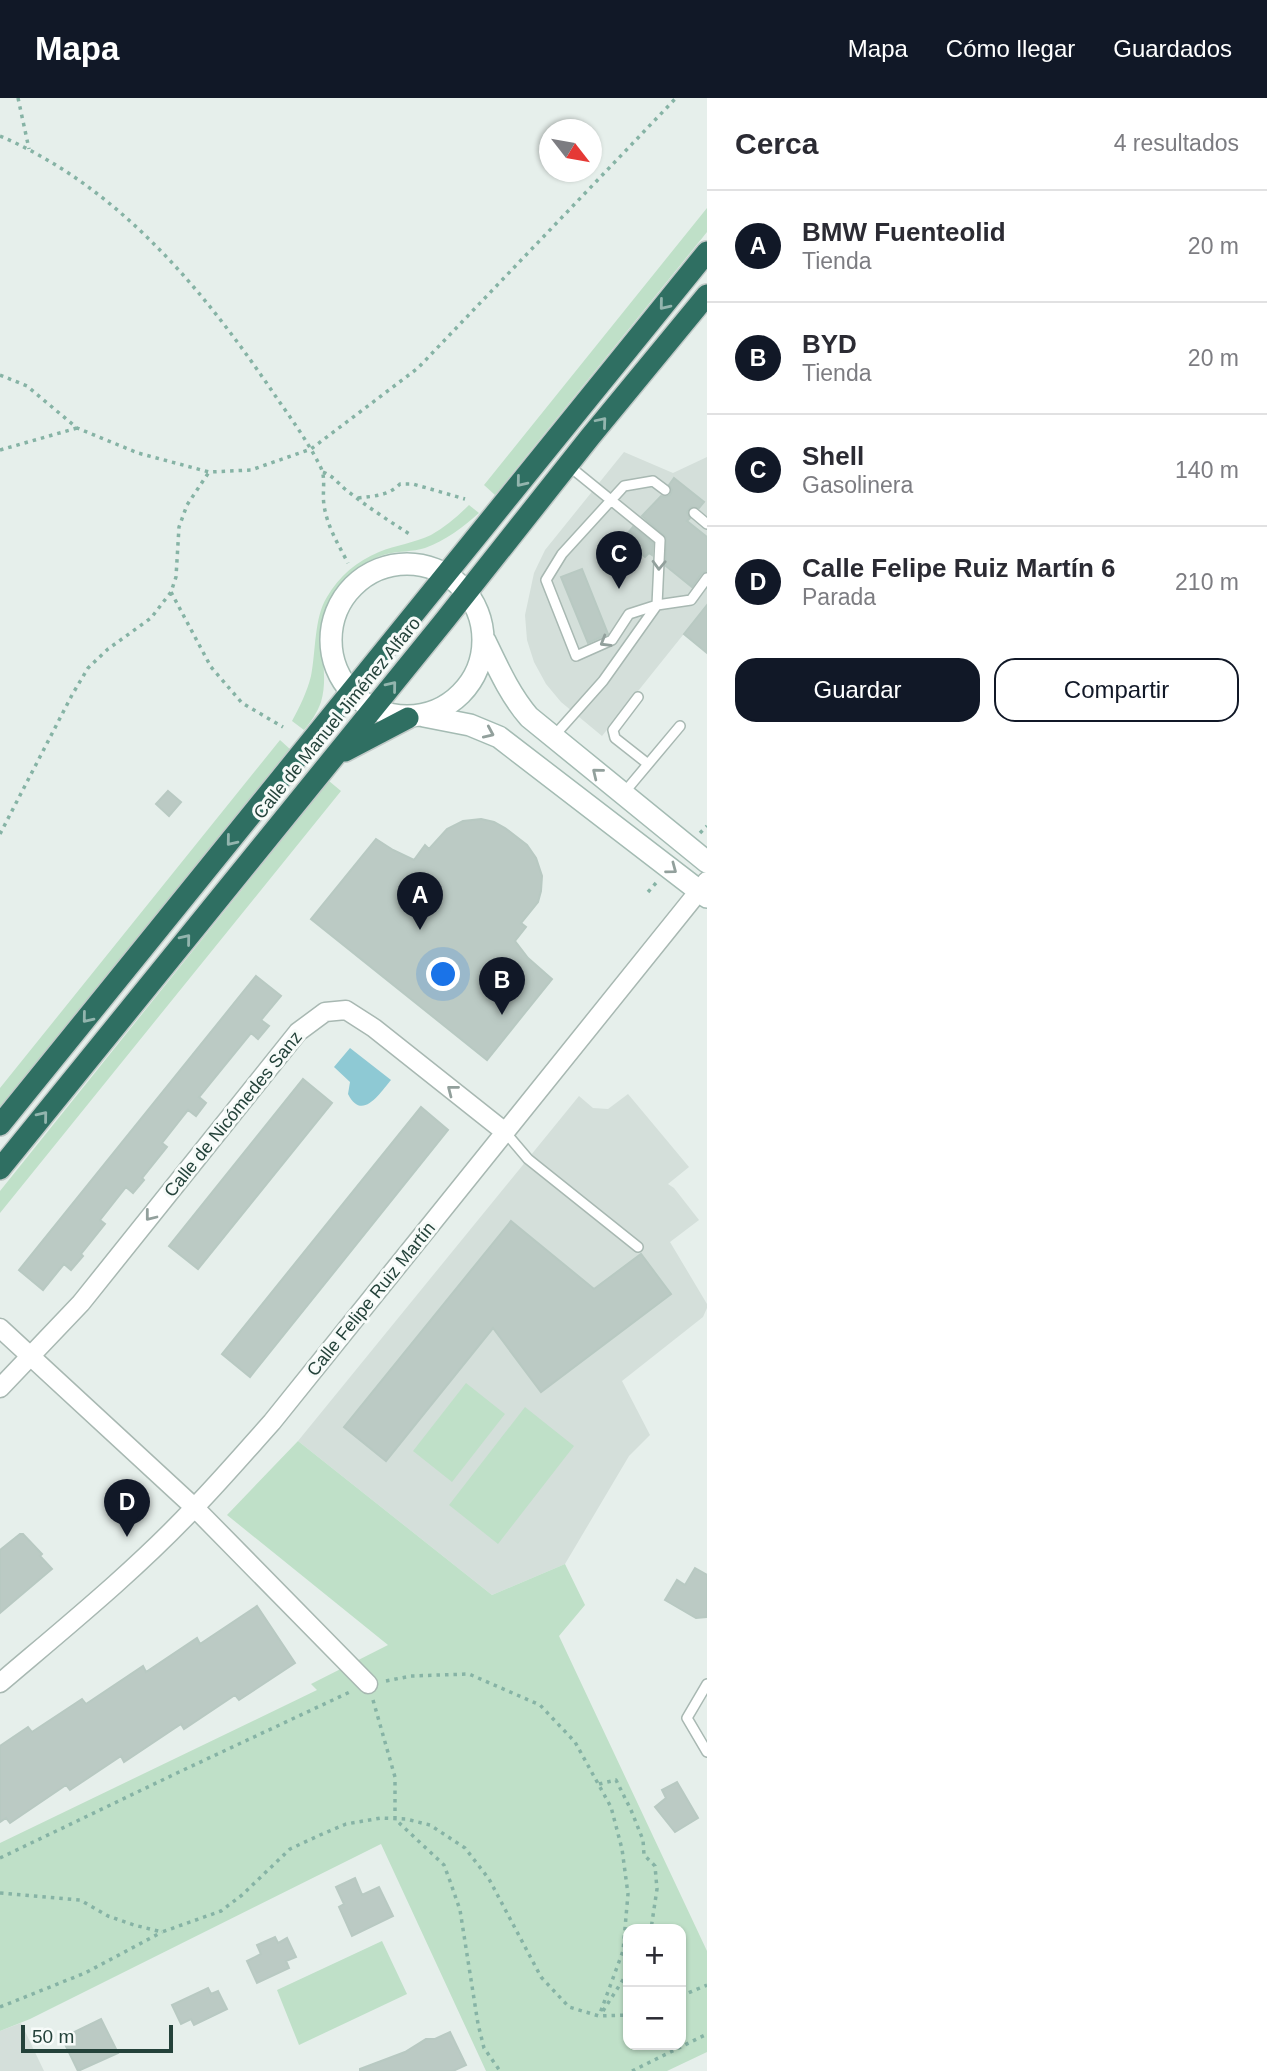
<!DOCTYPE html>
<html lang="es">
<head>
<meta charset="utf-8">
<style>
  body { margin:0; font-family:Helvetica,sans-serif; background:#f7f7f7; color:#2b2b33 }
  .controls { position:absolute; right:21px; bottom:21px; display:grid; overflow:hidden; border-radius:14px; box-shadow:0 2px 5px #0004 }
  .controls button { width:63px; height:63px; display:grid; place-items:center; padding:0; border:0; border-bottom:2px solid #e1e1e2; background:#fff; color:#2b2b33; font:35px sans-serif }
  .compass { position:absolute; left:539px; top:21px; width:63px; height:63px; border-radius:50%; background:#fff; box-shadow:0 2px 5px #0004; rotate:121deg }
  .scale { position:absolute; left:21px; bottom:18px; width:152px; box-sizing:border-box; padding-left:7px; border:4px solid #24423a; border-top:0; font-size:19px; line-height:24px; white-space:nowrap; color:#24423a; -webkit-text-stroke:5px #f7fbf9; paint-order:stroke }
  .you { position:absolute; left:444px; top:877px; width:24px; height:24px; margin:-18px; border:5px solid #fff; border-radius:50%; background:#1a73e8; box-shadow:0 0 0 10px #1a73e833 }
  .badge { display:grid; place-items:center; width:46px; height:46px; border-radius:50%; background:#111827; color:#fff; font-size:23px; font-weight:700 }
  .pin { position:absolute; translate:-50% -58px; filter:drop-shadow(0 2px 4px #0008) }
  .pin::after { content:''; position:absolute; top:37px; width:24px; height:21px; background:inherit; clip-path:polygon(0 0,100% 0,50% 100%) }
  .list { margin:0; padding:0; list-style:none }
  h2 { display:flex; justify-content:space-between; align-items:center; height:91px; margin:0; padding:0 28px; font-size:30px }
  h2 small { font-size:23px; font-weight:400; color:#7c7c81 }
  .list li { display:grid; grid-template-columns:46px 1fr auto; gap:21px; align-items:center; box-sizing:border-box; height:112px; padding:0 28px; border-top:2px solid #e1e1e2 }
  .list b { display:block; font-size:26px; white-space:nowrap }
  .list p { margin:0; font-size:23px; white-space:nowrap; color:#7c7c81 }
  .list em { font-size:23px; font-style:normal; color:#7c7c81 }
  .actions { display:flex; gap:14px; padding:21px 28px }
  .actions a { flex:1; padding:16px 0; border:2px solid #111827; border-radius:21px; text-align:center; font-size:24px; color:#111827 }
  .actions .main { background:#111827; color:#fff }
  .map { position:relative; flex:none; width:707px; height:1973px; overflow:hidden }
  header { display:flex; align-items:center; gap:42px; box-sizing:border-box; height:98px; padding:0 35px; background:#111827; color:#fff }
  header strong { font-size:33px }
  nav { display:flex; gap:38px; margin-inline-start:auto; font-size:24px }
  main { display:flex }
  aside { flex:1; background:#fff }
  .map>svg:first-child { display:block }
  .built { fill:#d4dfda }
  .green { fill:#bfe0c8; fill-rule:evenodd }
  .water { fill:#8ec9d4 }
  .building { fill:#bbcac4; stroke:#b8c9c2; stroke-width:2 }
  .lines { fill:none; stroke-linecap:round; stroke-linejoin:round }
  .lane-casing { stroke:#a8b8b2; stroke-width:12 }
  .street-casing { stroke:#a8b8b2; stroke-width:21 }
  .secondary-casing { stroke:#a4bbb3; stroke-width:24 }
  .highway-casing { stroke:#c2cac8; stroke-width:24 }
  .path { stroke:#86b3a5; stroke-width:3.5; stroke-dasharray:3.5 5; stroke-linecap:butt }
  .lane { stroke:#fff; stroke-width:9 }
  .street { stroke:#fff; stroke-width:18 }
  .secondary { stroke:#fff; stroke-width:21 }
  .highway { stroke:#2f6f62; stroke-width:21 }
  .oneway { stroke:#93b5ae }
  .oneway2 { stroke:#92a09c }
  .labels { text-anchor:middle; stroke-width:6; stroke-linejoin:round; paint-order:stroke }
  .street-label { font-size:18px; fill:#24423a; stroke:#f7fbf9 }
</style>
</head>
<body>
<header>
<strong>Mapa</strong>
<nav><a>Mapa</a><a>Cómo llegar</a><a>Guardados</a></nav>
</header>
<main>
<div class="map">
<svg width="707" height="1973" viewBox="0 0 707 1973">
  <rect width="100%" height="100%" fill="#e6efeb"/>
  <!-- built -->
  <path class="built" d="M624,354L673,375L707,359V507L602,638L561,604L546,586L534,564L527,542L525,517L534,475L545,452Z
    M628,996L689,1069L668,1086L674,1090L699,1122L670,1144L707,1206V1210L703,1219L622,1283L650,1337L629,1358L565,1466L492,1497L298,1343L579,998L593,1010L608,1011Z
    M21,1925L44,1973H0V1933Z"/>
  <!-- green -->
  <path class="green" d="M707,110V134L495,397L484,387Z
    M469,407L479,415C463,429 445,443 425,450C412,454 400,453 387,456C367,461 348,477 336,494C308,534 332,566 321,604C317,615 311,624 304,632L292,623C300,608 307,594 311,578C316,554 314,519 327,499C339,478 357,463 379,454C396,447 414,445 431,437C445,429 457,419 469,407Z
    M280,642L291,652L0,1013V990Z
    M329,683L341,693L0,1115V1093Z
    M466,1285L505,1316L452,1384L413,1353Z
    M525,1309L574,1348L498,1446L449,1407Z
    M298,1343L492,1497L565,1466L585,1507L559,1538L707,1853V1954L667,1973H486L381,1746L30,1921L0,1933V1745L317,1592L311,1586L388,1547L227,1417ZM628,1831H681V1947H628Z
    M382,1843L407,1896L299,1947L277,1892Z"/>
  <!-- water -->
  <path class="water" d="M350,950L391,982C380,995 362,1024 348,996L350,984L334,969Z"/>
  <!-- building -->
  <path class="building" d="M674,380L704,404L699,410L691,409L687,414L690,420L687,423L707,439V473L702,475L692,489L666,468V439L642,418L661,398L665,399L670,397L672,392L669,387Z
    M633,429L653,445L652,457L649,455L645,459L623,441Z
    M582,471L608,536L588,545L561,479Z
    M707,507V555L684,536Z
    M168,693L181,704L169,718L156,706Z
    M481,721L494,724L505,730L527,747L536,760L542,778L541,793L538,804L521,825L526,829L515,843L528,860L552,881L487,962L311,821L376,741L393,752L414,762L425,747L429,751L447,731L463,723Z
    M256,878L281,898L261,922L269,928L258,941L251,935L199,999L206,1005L196,1018L188,1012L162,1045L167,1049L142,1080L144,1082L133,1095L126,1089L100,1122L105,1126L81,1156L83,1158L71,1172L64,1166L43,1192L19,1172Z
    M303,981L332,1005L198,1171L169,1148Z
    M421,1009L448,1032L250,1279L222,1256Z
    M511,1123L594,1191L641,1156L671,1196L541,1294L493,1230L386,1363L344,1329Z
    M20,1436H23L42,1456L40,1458L52,1471L0,1515V1452Z
    M695,1470L707,1477V1519L696,1520L665,1502L677,1482L685,1487Z
    M257,1508L295,1565L239,1602L235,1597L184,1631L181,1626L124,1664L121,1658L70,1692L66,1687L10,1725L6,1720L0,1724V1648L28,1629L32,1634L82,1601L86,1606L143,1568L146,1574L197,1540L200,1546Z
    M677,1684L698,1720L675,1734L655,1709L666,1700L662,1692Z
    M355,1780L362,1797L379,1789L393,1818L352,1838L339,1809L344,1806L336,1789Z
    M275,1839L278,1845L287,1840L296,1859L286,1863L289,1870L257,1885L247,1863L261,1856L257,1847Z
    M208,1890L211,1896L218,1893L227,1911L194,1927L191,1921L181,1926L172,1907Z
    M101,1921L118,1955L78,1973L62,1940Z
    M450,1934L466,1967L453,1973H360V1971L405,1954L426,1941H435Z"/>
  <g class="lines">
    <!-- lane casing -->
    <g class="lane-casing">
      <path id="lane" d="M665,392L653,383L624,388L562,456L546,482L576,558L612,542L629,516L657,507L691,502L707,480
        M694,415L707,426
        M638,599L613,632L615,640L648,666
        M554,638L603,583L657,507L660,442L569,368
        M623,696L680,628
        M505,1034L528,1061L638,1149
        M707,1586L687,1620L707,1654"/>
    </g>
    <!-- street casing -->
    <g class="street-casing">
      <path id="street" d="M0,1230L195,1410L368,1586
        M0,1290L81,1205L298,934L325,914L346,912L374,930L505,1034
        M0,1585C67,1528 136,1472 196,1408C222,1381 247,1352 272,1324L707,783"/>
    </g>
    <!-- secondary casing -->
    <g class="secondary-casing">
      <path id="secondary" d="M331 542a76 76 0 1 1 152 0a76 76 0 1 1-152 0Z
        M485,543C498,570 510,597 529,619L707,764
        M424,618L470,627L499,639L707,799"/>
    </g>
    <!-- highway casing -->
    <g class="highway-casing">
      <path id="highway" d="M345,653L408,620
        M0,1027C236,736 471,445 707,154
        M0,1071L445,522L590,339L707,197"/>
    </g>
    <!-- path -->
    <path class="path" d="M18,0L29,51
      M0,38C117,88 202,190 272,293C289,318 308,343 321,370C326,381 322,395 324,407C327,428 338,446 348,465
      M0,277L27,288L77,330L138,355L209,374L251,372L311,351L418,270L676,0
      M0,352L77,330
      M323,374C333,378 337,384 345,391C366,408 389,423 411,437
      M358,400C374,398 388,398 400,386H413L465,401
      M171,494L211,569L242,605L283,629
      M700,735L707,728
      M0,736L72,597L88,570L108,551L151,520L171,494L176,479L179,429L187,407L209,374
      M648,794L656,785
      M386,1583L411,1578L469,1576L540,1607L575,1644L611,1709L622,1751L628,1796L623,1853L599,1918
      M373,1602L395,1679V1721L444,1767L450,1783L460,1812L478,1926L484,1950L500,1973
      M599,1686L616,1682L631,1712L643,1742L644,1757L655,1768L657,1791L651,1831
      M0,1760L177,1675L352,1593
      M0,1795L80,1802L108,1818L134,1827L162,1834L221,1813L242,1797L290,1751L320,1737L346,1726L381,1720L406,1721L430,1727L465,1750L489,1781L541,1879L569,1909L599,1918L628,1917
      M681,1898L707,1887
      M0,1909L85,1875L162,1834
      M603,1913L628,1874
      M632,1973L707,1936"/>
    <!-- lane -->
    <use href="#lane" class="lane"/>
    <!-- street -->
    <use href="#street" class="street"/>
    <!-- secondary -->
    <use href="#secondary" class="secondary"/>
    <!-- highway -->
    <use href="#highway" class="highway"/>
  </g>
  <!-- one-way arrows -->
  <defs><path id="oneway-chevron" d="M-2-3.5L2.5 0L-2 3.5" fill="none" stroke-width="1.6" stroke-linecap="round" stroke-linejoin="round" transform="scale(1.75)"/></defs>
  <g class="oneway">
    <use href="#oneway-chevron" transform="translate(664 207) rotate(129)"/>
    <use href="#oneway-chevron" transform="translate(602 324) rotate(-50)"/>
    <use href="#oneway-chevron" transform="translate(521 384) rotate(129)"/>
    <use href="#oneway-chevron" transform="translate(392 588) rotate(-51)"/>
    <use href="#oneway-chevron" transform="translate(231 743) rotate(129)"/>
    <use href="#oneway-chevron" transform="translate(186 841) rotate(-51)"/>
    <use href="#oneway-chevron" transform="translate(87 920) rotate(129)"/>
    <use href="#oneway-chevron" transform="translate(43 1018) rotate(-51)"/>
  </g>
  <g class="oneway2">
    <use href="#oneway-chevron" transform="translate(659 467) rotate(92)"/>
    <use href="#oneway-chevron" transform="translate(605 544) rotate(149)"/>
    <use href="#oneway-chevron" transform="translate(489 635) rotate(24)"/>
    <use href="#oneway-chevron" transform="translate(597 675) rotate(-141)"/>
    <use href="#oneway-chevron" transform="translate(672 771) rotate(37)"/>
    <use href="#oneway-chevron" transform="translate(452 992) rotate(-142)"/>
    <use href="#oneway-chevron" transform="translate(150 1118) rotate(128)"/>
  </g>
  <g class="labels">
    <!-- street labels -->
    <g class="street-label">
      <text transform="translate(337 620) rotate(-51)" y="6">Calle de Manuel Jiménez Alfaro</text>
      <text transform="translate(233 1016) rotate(-51)" y="6">Calle de Nicómedes Sanz</text>
      <text transform="translate(371 1201) rotate(-51)" y="6">Calle Felipe Ruiz Martín</text>
    </g>
  </g>
</svg>
<div class="controls">
<button>+</button>
<button>−</button>
</div>
<svg class="compass" viewBox="-18 -18 36 36"><path d="M0-13l5 13h-10z" fill="#e53935"/><path d="M0 13l5-13h-10z" fill="#7c7c81"/></svg>
<div class="scale">50 m</div>
<div class="you"></div>
<div class="pin badge" style="left:420px;top:832px">A</div>
<div class="pin badge" style="left:502px;top:917px">B</div>
<div class="pin badge" style="left:619px;top:491px">C</div>
<div class="pin badge" style="left:127px;top:1439px">D</div>
</div>
<aside>
<h2>Cerca<small>4 resultados</small></h2>
<ul class="list">
<li><span class="badge">A</span><div><b>BMW Fuenteolid</b><p>Tienda</p></div><em>20 m</em></li>
<li><span class="badge">B</span><div><b>BYD</b><p>Tienda</p></div><em>20 m</em></li>
<li><span class="badge">C</span><div><b>Shell</b><p>Gasolinera</p></div><em>140 m</em></li>
<li><span class="badge">D</span><div><b>Calle Felipe Ruiz Martín 6</b><p>Parada</p></div><em>210 m</em></li>
</ul>
<div class="actions"><a class="main">Guardar</a><a>Compartir</a></div>
</aside>
</main>
</body>
</html>
